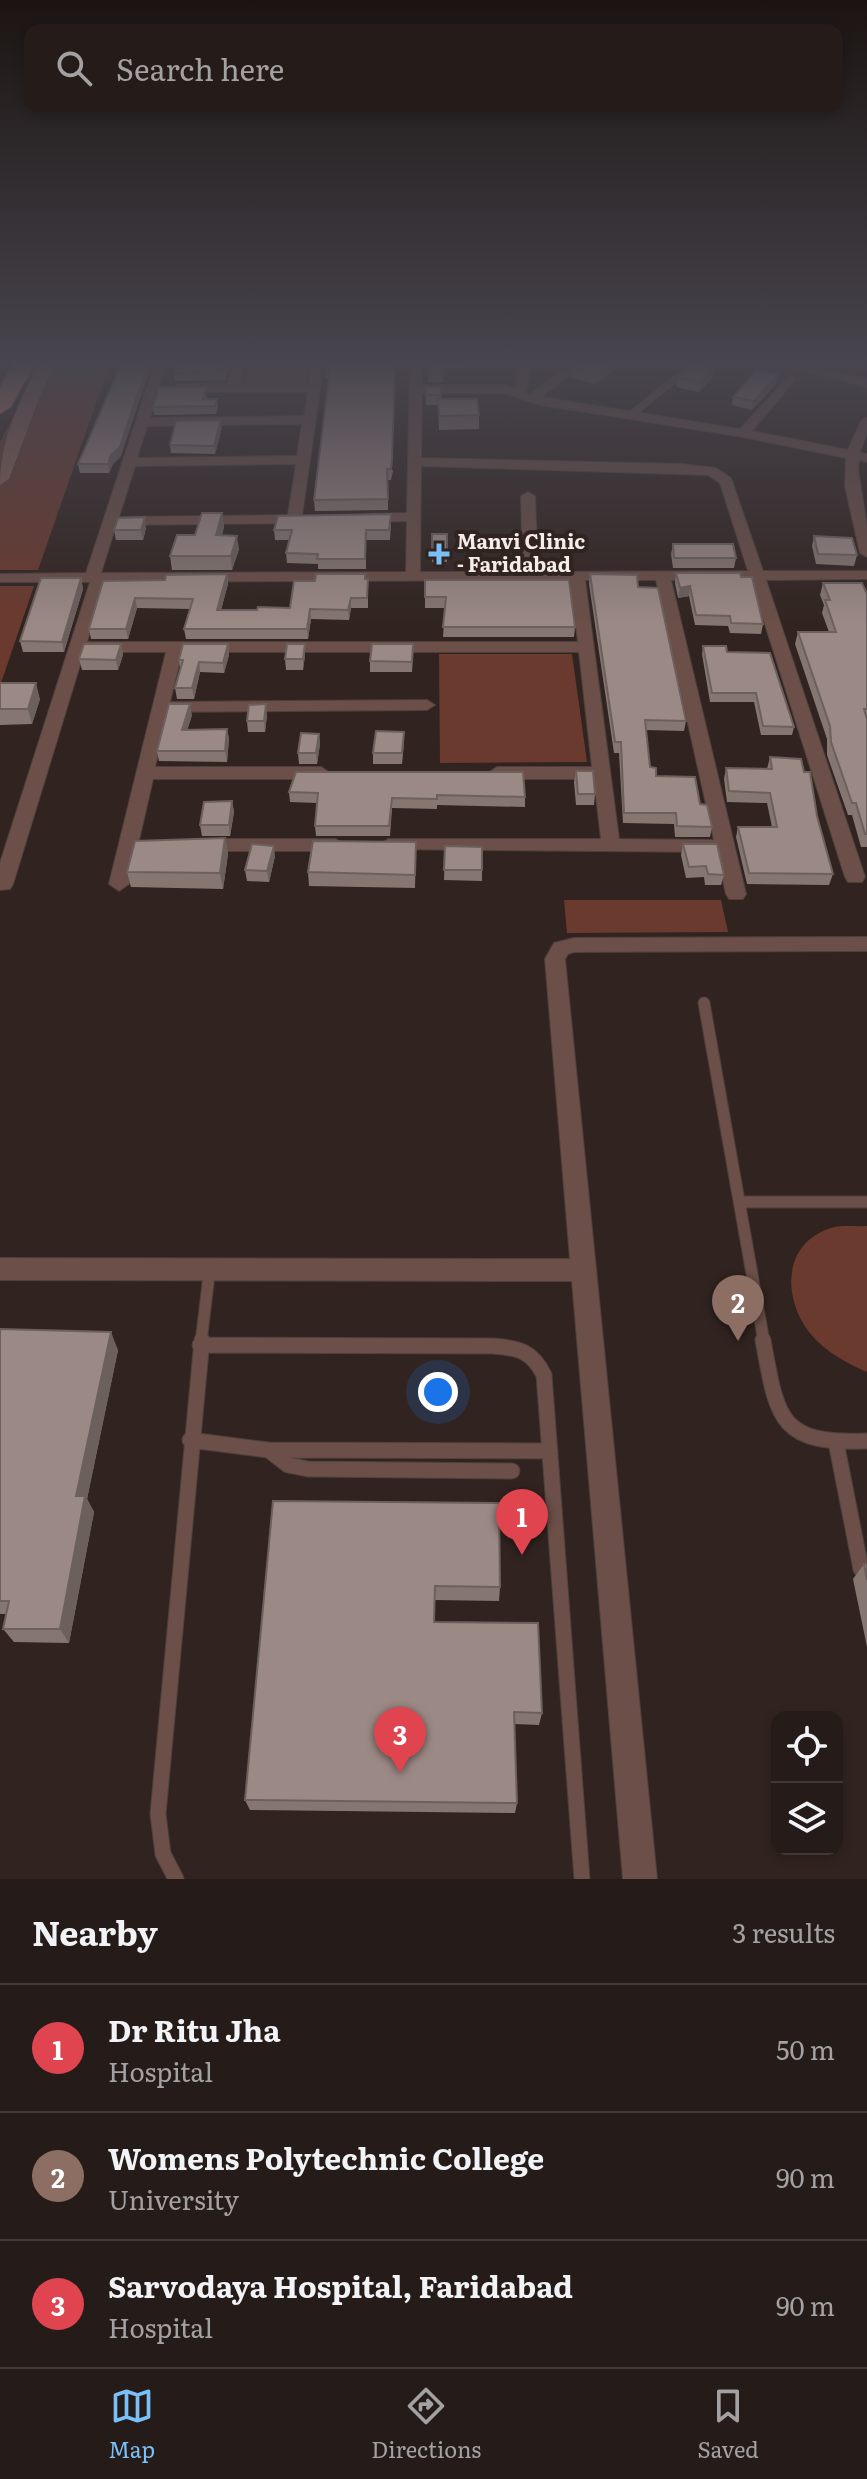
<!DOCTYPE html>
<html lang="en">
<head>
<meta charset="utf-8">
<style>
  body { margin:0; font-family:Literata,serif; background:#312825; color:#f1f3f6 }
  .controls { position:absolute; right:24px; bottom:24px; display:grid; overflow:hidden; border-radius:16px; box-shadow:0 4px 12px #0003 }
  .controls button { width:72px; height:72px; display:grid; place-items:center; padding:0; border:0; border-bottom:2px solid #423937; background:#251b18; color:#f1f3f6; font:40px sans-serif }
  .you { position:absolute; left:438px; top:1392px; width:28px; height:28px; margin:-20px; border:6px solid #fff; border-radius:50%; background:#1a73e8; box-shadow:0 0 0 12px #1a73e833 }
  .badge { display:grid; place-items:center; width:52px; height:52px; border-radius:50%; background:#79bff8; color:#fff; font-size:26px; font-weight:700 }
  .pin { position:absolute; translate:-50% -66px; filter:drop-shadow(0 2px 4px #0008) }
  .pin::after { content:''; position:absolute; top:42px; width:28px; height:24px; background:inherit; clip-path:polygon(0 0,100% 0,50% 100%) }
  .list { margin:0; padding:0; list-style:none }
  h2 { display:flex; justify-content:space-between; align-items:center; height:104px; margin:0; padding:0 32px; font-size:34px }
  h2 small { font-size:26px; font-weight:400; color:#a3a1a2 }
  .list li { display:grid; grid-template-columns:52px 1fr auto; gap:24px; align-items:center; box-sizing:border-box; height:128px; padding:0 32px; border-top:2px solid #423937 }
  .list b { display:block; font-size:30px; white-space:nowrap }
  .list p { margin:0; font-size:26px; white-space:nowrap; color:#a3a1a2 }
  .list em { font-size:26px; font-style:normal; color:#a3a1a2 }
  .icon { flex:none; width:44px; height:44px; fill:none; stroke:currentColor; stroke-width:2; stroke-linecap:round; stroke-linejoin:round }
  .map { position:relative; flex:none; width:867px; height:1879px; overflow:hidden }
  .search { position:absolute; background:#251b18; box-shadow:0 4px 12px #0003; left:24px; right:24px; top:24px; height:88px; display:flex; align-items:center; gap:20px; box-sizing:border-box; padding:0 28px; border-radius:16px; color:#a3a1a2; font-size:30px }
  .sheet { height:488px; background:#251b18 }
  nav { display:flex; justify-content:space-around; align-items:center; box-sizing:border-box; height:112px; border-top:2px solid #423937; background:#251b18; font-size:22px; color:#a3a1a2 }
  nav a { display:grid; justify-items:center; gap:4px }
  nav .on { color:#79bff8 }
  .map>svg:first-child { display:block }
  .green { fill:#6b3a2e }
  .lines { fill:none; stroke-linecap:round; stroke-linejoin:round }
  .lane-far2-casing { stroke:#4d403c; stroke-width:8 }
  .lane-far1-casing { stroke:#4d403c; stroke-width:13 }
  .lane-casing { stroke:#4d403c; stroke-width:17 }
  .street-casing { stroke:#4d403c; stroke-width:2 }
  .secondary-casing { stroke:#4d403c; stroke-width:2 }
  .highway-casing { stroke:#4d403c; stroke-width:2 }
  .lane-far2 { stroke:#6b4f48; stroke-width:7 }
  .lane-far1 { stroke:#6b4f48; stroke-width:11 }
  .lane { stroke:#6b4f48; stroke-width:15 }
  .street { fill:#6b4f48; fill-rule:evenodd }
  .secondary { fill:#906459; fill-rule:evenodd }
  .highway { fill:#c78372; fill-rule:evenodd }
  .wall { fill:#857672 }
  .shaded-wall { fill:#6c605d }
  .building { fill:#9b8985; stroke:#6c605d; stroke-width:2 }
  .poi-dot { fill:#79bff8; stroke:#312420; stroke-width:3 }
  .labels { text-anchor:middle; stroke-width:8; stroke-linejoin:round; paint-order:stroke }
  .far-poi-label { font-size:20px; font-weight:bold; fill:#f6ecea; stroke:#312420; text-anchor:start }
</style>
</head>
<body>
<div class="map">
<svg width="867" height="1879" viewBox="0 0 867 1879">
  <rect width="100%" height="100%" fill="#312420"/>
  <!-- green -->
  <path class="green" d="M42,363H110L38,570H0V442Z
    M249,363H309L306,384H244Z
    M0,586H34L0,686Z
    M439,654H572L587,762L440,763Z
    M564,900H721L728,932L567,933Z
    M867,1226V1372C842,1361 817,1347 803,1323C781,1285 789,1238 835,1227C845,1225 857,1227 867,1226Z"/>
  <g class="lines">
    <!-- lane-far2 casing -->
    <g class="lane-far2-casing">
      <path id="lane-far2" d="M631,415L675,379"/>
    </g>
    <!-- lane-far1 casing -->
    <g class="lane-far1-casing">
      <path id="lane-far1" d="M704,1003L764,1342
        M739,1202H867
        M201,1342L210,1267"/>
    </g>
    <!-- lane casing -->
    <g class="lane-casing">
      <path id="lane" d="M763,1340C777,1417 778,1445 867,1441
        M200,1345L493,1346C519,1348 532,1351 544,1375L582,1879
        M190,1440L268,1450L550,1451
        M836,1442L861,1569
        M270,1451L288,1465L308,1469L512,1471
        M176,1879L163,1854L158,1814L202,1340"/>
    </g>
    <!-- street casing -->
    <g class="street-casing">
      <path id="street" d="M155,363H167L150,418L304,416L308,392H178L172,388L178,384H228L233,363H245L240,384H309L312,363H324L302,515L309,519L302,523L116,525L101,573L406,572L407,521L366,522L359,518L366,514L407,513L410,363H422V385H504L515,389L519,363H531L526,392L530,394L574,363H587L541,397L740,429L790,375L796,379L752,431L848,450L861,421L867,417V433L860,453L867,454V462L859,460L858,469L867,526V557L860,553L845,486L846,458L743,437L540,405L503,393H422L421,458L682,464L716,468L731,478L763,571H867V579L766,580L865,877L862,882H848L845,877L751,580H671L746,894L743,899H729L726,894L717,852L381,849L379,845L388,839H601L594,779H497L488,773L497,767H592L579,652H182L170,702L427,700L435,705L427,710L168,712L155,767H321L330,773L321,779H153L129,884L119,891L109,884L166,652H84L13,884L10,889L0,890V863L90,582H0V574L86,573ZM302,424L297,456L137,458L147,426ZM296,464L288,515L119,517L135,466ZM421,466L708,475L720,483L748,571L538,572L535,496L528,492L521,496L523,572H420ZM570,580L578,642H87L105,582ZM585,580H656L714,840L619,839Z
        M774,363H794L867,379V387Z
        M200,839H336L345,845L336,851H200L191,845Z
        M867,937V951L574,952L568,954L565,959L657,1879H623L572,1281L0,1280V1258L570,1259L545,959L554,943L574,938Z"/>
    </g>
    <!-- secondary casing -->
    <g class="secondary-casing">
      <path id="secondary" d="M40,363H56L40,396L9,479L0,485C0,439 19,403 40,363Z"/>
    </g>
    <!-- highway casing -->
    <g class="highway-casing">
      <path id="highway" d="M13,363H35L11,407L0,414V387Z"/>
    </g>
    <!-- lane-far2 -->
    <use href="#lane-far2" class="lane-far2"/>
    <!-- lane-far1 -->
    <use href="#lane-far1" class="lane-far1"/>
    <!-- lane -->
    <use href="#lane" class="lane"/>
    <!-- street -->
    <use href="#street" class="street"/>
    <!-- secondary -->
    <use href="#secondary" class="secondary"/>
    <!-- highway -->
    <use href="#highway" class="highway"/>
  </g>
  <!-- wall -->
  <path class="wall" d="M177,363H230L225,380L175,381L174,373Z
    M326,363L393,471L391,480H388V510L315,511L314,500L329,378H325Z
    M430,363H469L468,368H444L443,382H428Z
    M623,363L594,384L572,378V369Z
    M777,375L776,384L752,410L732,405L733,397Z
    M677,377H713L699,392L676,387Z
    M441,387V399L479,415V429L439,430L438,405H426V395Z
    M207,395L206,399H217L218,407L216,414L154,415L153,407Z
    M222,428L215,454L171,453L170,445Z
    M121,456L113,464L109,473H80L78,464Z
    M222,513L224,527L222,535L239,549L232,570H172L170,556Z
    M391,524L390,540H366V569H318V564L287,563L286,553L290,540H275L274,530Z
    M146,528L143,540H116L114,530Z
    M432,534H447V562H432Z
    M814,536L857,555L854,566L816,564L812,546Z
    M673,544L736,558L734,568H673L671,554Z
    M676,573L763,624L761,634L730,633L728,626L695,625L689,596L678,598L675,583Z
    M227,574L228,584L221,610H257L290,608L315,581L365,579H368V608H351L349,620L311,619L308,639H186L184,629L190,609L137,608L128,639H91L89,629L165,580Z
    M590,574L638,587L686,721L684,731L646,730L650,767L656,776L700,804L712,827L710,837H675L674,824L623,823L619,753H614L589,584Z
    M81,578L83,589L64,652H23L20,641Z
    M425,580L575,627L574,637H443L445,608H425Z
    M823,583L867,594V847H861L852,815H848L827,755V739L795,644L798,632H829L822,613L824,605L820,595Z
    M121,644L123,655L118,670H82L79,659Z
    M228,644L229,655L224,673L200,672L194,699H177L175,688L180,669L179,660Z
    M305,644V655L303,670H286L285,659Z
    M703,646L727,652L794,727L792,735H761L754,702H710L702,654Z
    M413,655L412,672H370V661Z
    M0,683L40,699L32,724L0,725Z
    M192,715L187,730L227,729L229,739L227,762L159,761L157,751Z
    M267,715L265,732H248L247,721Z
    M319,734L320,744L317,764H299L298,753Z
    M404,743L402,764H373V753Z
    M770,757L804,772L833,874L829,885L747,884L736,837L738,827H772L767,803L727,802L724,779L726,768L767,769Z
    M576,771L595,794L594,805H576L574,782Z
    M289,792L525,797V807L437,805V809L392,808L390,836H316L315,826L317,803L290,802Z
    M232,801L234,812L230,836H202L200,825Z
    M225,838L228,854L223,889L131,887L127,872Z
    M416,842L415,888L309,886L308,872Z
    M683,844L724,875L721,885H705L704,877L686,878L681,855Z
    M445,846L482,847V881L444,880Z
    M275,856L269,882L247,881L245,870Z
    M0,1329L118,1350L87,1499L94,1512L69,1643L14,1642L3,1629L6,1614H0Z
    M273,1501L500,1587L499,1601L435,1600L434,1622L542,1713L539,1725L514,1724L517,1803L515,1813L250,1810L245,1800Z
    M864,1564H867V1647L853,1579Z"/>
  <!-- shaded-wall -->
  <path class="shaded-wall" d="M148,363H152L121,456L113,464L109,473L108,464Z
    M227,363H230L225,380L224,371Z
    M612,363H623L594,384L595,375Z
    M715,368L713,377L699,392L700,382Z
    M777,375L776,384L752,410L754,401Z
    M221,420L222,428L215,454L214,446Z
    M222,513L224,527L218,549L216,535Z
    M145,517L146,528L143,540L141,530Z
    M237,536L239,549L232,570L231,556Z
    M227,574L228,584L218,620L217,610Z
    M81,578L83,589L64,652L62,642Z
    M690,586L689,596L678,598L680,588Z
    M135,598L137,608L128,639L126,629Z
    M351,598V608L349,620L348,610Z
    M310,609L311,619L308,639L307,629Z
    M121,644L123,655L118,670L116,660Z
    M228,644L229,655L224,673L223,663Z
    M305,644V655L303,670V659Z
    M199,662L200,672L194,699L192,688Z
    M36,683L40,699L32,724L28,709Z
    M190,704L192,715L184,741L182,730Z
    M266,704L267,715L265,732L264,721Z
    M227,729L229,739L227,762L225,751Z
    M319,734L320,744L317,764L316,753Z
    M232,801L234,812L230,836L229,825Z
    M225,838L228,854L223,889L220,873Z
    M274,846L275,856L269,882L267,871Z
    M111,1332L118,1350L87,1499L94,1512L69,1643L60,1629L76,1496Z"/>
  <!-- building -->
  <path class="building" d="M119,363H148L120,447L111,455L108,464H78L116,376Z
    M177,363H227L224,371L174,373Z
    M326,363H395L392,460L391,469H387L388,499L314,500L330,368H325Z
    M430,363H443V374H428Z
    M581,363H612L595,375L572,369Z
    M688,363H693L715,368L700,382L677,377Z
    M756,371L777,375L754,401L733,397Z
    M159,387H206L203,399H217L215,406L153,407Z
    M427,387H441V395H426Z
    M438,399H477L479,415L439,416Z
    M221,420L214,446L170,445L176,421Z
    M202,513H222L216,535L237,536L231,556H170L177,535H195Z
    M391,514L389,530H366L365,559H317L318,554L286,553L292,530H274L278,516Z
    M145,517L141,530H114L118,518Z
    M432,534H447V552H432Z
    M814,536L852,538L857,555L818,554Z
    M673,544H733L736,558H674Z
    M676,573H740L741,577H752L763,624L731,623L730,616L696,615L690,586L680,588Z
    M227,574L217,610H257L258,607L290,608L294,581H315L316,574H365V579H368L367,598H351L348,610L310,609L307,629H184L193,599L135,598L126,629H89L103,581L165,580L166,575Z
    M590,574L637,575L638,587L658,588L686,721L645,720L650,767L656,768V776L695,777L700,804L707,805L712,827L677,826L676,813H624L621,742H615Z
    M41,578H81L62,642L20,641Z
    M425,580H569L575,627H443L446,597H425Z
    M823,583H862L867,594V709H864L867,719V834H865L856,803H852L831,742L830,726L798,632H836L825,600H830Z
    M84,644H121L116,660L79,659Z
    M183,644H228L223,663L199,662L192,688H175L183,660H179Z
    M287,644H305L303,659H285Z
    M372,644H413L412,662L370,661Z
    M703,646H726L727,652L770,653L794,727L763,726L756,693H712Z
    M0,683H36L28,709H0Z
    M169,704H190L182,730L227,729L225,751H157Z
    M266,704L264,721H247L249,705Z
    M376,731L404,732L402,753H373Z
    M301,733L319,734L316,753H298Z
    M770,757L801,759L804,772H810L817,816L833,874L749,873L738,827H777L770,793L729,791L726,768L772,769Z
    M576,771H593L595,794H578Z
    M296,772H523L525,797L437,795V799L392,798L389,826H315L318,793L289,792Z
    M232,801L229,825H200L204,802Z
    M225,838L220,873L127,872L135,841Z
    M313,841L416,842L415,875L308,872Z
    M252,844L274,846L267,871L245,870Z
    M683,844H717L724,875L708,874L706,866L689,867Z
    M445,846L482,847V870H444Z
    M0,1329L111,1332L76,1496H85L60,1629H3L9,1601H0Z
    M273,1501L499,1503L500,1587L435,1586L434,1622L538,1623L542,1713L514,1712L517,1803L245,1800Z
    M864,1564H867V1580Z"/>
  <!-- sky -->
  <linearGradient id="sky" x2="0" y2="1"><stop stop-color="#1b1412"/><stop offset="0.58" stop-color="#48454e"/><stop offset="1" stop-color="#48454e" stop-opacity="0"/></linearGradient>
  <rect width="867" height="626" fill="url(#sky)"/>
  <!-- markers -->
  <path class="poi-dot" d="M435 542h8v8h8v8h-8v8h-8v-8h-8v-8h8z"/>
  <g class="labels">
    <!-- far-poi labels -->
    <g class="far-poi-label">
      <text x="457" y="549">Manvi Clinic<tspan x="457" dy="23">- Faridabad</tspan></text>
    </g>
  </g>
</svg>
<div class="controls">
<button><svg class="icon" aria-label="locate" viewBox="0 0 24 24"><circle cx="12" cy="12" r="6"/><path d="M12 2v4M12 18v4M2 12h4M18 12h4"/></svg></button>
<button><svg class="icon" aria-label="layers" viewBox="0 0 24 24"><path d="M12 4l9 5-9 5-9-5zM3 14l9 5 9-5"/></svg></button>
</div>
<div class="you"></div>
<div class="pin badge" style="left:522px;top:1555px;background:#e0444e">1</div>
<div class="pin badge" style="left:738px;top:1341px;background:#8d6e63">2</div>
<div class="pin badge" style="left:400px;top:1773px;background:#e0444e">3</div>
<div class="search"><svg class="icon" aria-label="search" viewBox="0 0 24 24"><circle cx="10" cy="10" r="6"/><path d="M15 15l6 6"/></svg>Search here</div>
</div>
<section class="sheet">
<h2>Nearby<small>3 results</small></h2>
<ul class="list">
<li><span class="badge" style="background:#e0444e">1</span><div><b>Dr Ritu Jha</b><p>Hospital</p></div><em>50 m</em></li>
<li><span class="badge" style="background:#8d6e63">2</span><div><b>Womens Polytechnic College</b><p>University</p></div><em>90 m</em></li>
<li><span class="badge" style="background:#e0444e">3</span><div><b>Sarvodaya Hospital, Faridabad</b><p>Hospital</p></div><em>90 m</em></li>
</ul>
</section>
<nav>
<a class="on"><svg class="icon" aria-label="map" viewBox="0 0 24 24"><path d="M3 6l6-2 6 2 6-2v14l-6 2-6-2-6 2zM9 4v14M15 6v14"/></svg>Map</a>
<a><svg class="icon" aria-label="directions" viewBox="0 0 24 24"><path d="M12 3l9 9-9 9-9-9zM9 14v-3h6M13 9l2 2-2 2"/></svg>Directions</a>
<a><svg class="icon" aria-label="saved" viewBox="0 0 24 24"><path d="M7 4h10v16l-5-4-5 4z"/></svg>Saved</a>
</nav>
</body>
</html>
